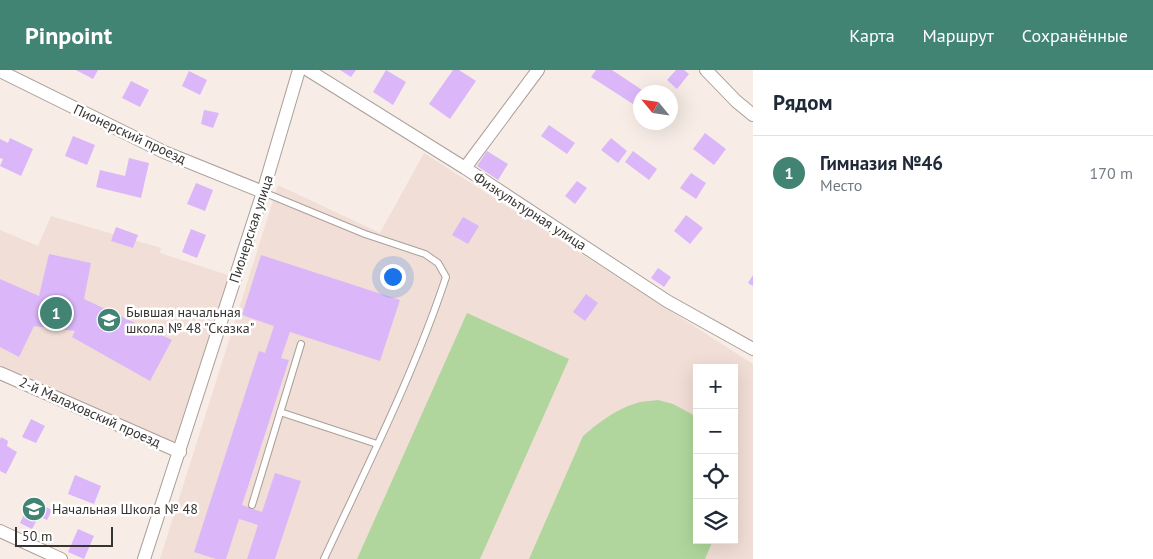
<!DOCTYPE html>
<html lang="ru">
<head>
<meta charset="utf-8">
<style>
  body { margin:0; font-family:"PT Sans",sans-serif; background:#f2f2f3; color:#1f2937 }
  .controls { position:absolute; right:15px; bottom:15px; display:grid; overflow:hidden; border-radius:0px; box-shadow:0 5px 20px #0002 }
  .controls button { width:45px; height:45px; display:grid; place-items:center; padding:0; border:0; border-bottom:1px solid #e0e1e3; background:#fff; color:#1f2937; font:25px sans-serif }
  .compass { position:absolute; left:633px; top:15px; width:45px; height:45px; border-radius:50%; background:#fff; box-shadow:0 5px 20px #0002; rotate:299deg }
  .scale { position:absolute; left:15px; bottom:12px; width:98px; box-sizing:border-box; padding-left:5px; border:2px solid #373330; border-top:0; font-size:14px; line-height:18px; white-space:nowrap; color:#373330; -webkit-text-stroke:4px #fff; paint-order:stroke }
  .you { position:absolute; left:392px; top:206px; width:18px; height:18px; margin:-12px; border:4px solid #fff; border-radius:50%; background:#1a73e8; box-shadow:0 0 0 8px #1a73e833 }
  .badge { display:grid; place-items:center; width:32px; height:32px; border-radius:50%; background:#428474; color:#fff; font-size:16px; font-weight:700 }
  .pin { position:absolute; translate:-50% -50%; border:2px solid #fff; box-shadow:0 1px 5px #0006 }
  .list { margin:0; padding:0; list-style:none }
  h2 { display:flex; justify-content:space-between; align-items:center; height:65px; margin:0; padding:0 20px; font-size:21px }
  h2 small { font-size:16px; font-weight:400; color:#747a83 }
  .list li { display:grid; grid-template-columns:32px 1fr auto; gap:15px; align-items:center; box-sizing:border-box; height:75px; padding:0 20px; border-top:1px solid #e0e1e3 }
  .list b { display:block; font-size:19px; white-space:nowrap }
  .list p { margin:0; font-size:16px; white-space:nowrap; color:#747a83 }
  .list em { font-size:16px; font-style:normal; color:#747a83 }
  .icon { flex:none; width:28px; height:28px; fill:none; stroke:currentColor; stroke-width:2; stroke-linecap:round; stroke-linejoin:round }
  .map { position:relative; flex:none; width:753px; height:489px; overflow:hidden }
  header { display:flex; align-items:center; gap:30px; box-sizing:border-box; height:70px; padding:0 25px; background:#428474; color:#fff }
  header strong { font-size:24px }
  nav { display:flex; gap:28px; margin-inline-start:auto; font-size:18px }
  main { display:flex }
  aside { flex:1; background:#fff }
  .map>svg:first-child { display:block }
  .built { fill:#f1ded6; fill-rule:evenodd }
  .green { fill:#b0d69d }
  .building { fill:#dbb7f9 }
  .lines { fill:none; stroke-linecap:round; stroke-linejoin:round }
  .service-casing { stroke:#aa9f9a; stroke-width:8 }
  .minor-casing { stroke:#aa9f9a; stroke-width:14 }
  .service { stroke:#fff; stroke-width:6 }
  .minor { stroke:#fff; stroke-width:12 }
  .labels { text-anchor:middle; stroke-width:5; stroke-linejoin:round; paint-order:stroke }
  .street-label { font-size:14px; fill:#373330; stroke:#fff }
  .poi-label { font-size:14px; fill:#373330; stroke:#fff; text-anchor:start }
</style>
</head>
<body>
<header>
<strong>Pinpoint</strong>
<nav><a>Карта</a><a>Маршрут</a><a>Сохранённые</a></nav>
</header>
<main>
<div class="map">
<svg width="753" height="489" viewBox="0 0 753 489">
  <rect width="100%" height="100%" fill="#f7ece6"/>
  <!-- built -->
  <path class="built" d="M424,83L753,294V489H160L278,115L380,163ZM697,298H734V470H697Z
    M51,146L161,178L160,183L231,206L177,377L0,295V160L38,176Z"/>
  <!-- green -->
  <path class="green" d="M467,243L569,289L480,489H357Z
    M658,330L673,334L697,347V470H713L705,489H529L583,366C598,353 615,340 634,334C641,331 650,331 658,330Z"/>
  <!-- building -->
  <path class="building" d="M76,0H98L93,9Z
    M340,0H356L351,7Z
    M386,0L406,12L393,35L373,22Z
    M453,0H459L476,11L450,49L429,34Z
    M596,0H612L642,20L633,34L591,7Z
    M676,0H684L689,4L677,19L667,10Z
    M189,1L207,10L200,25L182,16Z
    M131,11L149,20L140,37L122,28Z
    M204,40L219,43L213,58L201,54Z
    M549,55L575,73L567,84L541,66Z
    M705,63L726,79L714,95L693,79Z
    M73,66L95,75L87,95L65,86Z
    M10,68L33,79L21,106L0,96L3,89L0,88V69L8,73Z
    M611,68L627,81L618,93L601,80Z
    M487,81L508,94L498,110L477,96Z
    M633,81L657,99L649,110L625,92Z
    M129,88L149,93L141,128L96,117L100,100L125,106Z
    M691,103L706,113L696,129L680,118Z
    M577,111L587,118L575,134L565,126Z
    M196,113L213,120L205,141L187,134Z
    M686,145L703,158L690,174L674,161Z
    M463,147L479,156L468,174L452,165Z
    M116,157L138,165L133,178L111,171Z
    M191,159L206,165L197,188L182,182Z
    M49,184L91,193L84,229L172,270L150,311L72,267L75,261L34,256L19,287L0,277V209L39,226Z
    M261,185L400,230L380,291L290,262L281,288L289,290L242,435L262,442L275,403L301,411L275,489H247L258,455L239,449L226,489H216L194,482L259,281L265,283L274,256L242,245Z
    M658,198L671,207L664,217L651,208Z
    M753,205V216L748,213Z
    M586,224L598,233L585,251L573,242Z
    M31,349L45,356L36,373L22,367Z
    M1,367L8,371L7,376L17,382L6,404L0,401V370Z
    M75,405L101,416L94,434L68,424Z
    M31,430L52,440L47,450L39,446L32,459L20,453Z
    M78,459L94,466L84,489L68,482Z"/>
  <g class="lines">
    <!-- service casing -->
    <g class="service-casing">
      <path id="service" d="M263,122L365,164L425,184L438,193L446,207C414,304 367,396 324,489
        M280,342L377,374
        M252,435L301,274"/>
    </g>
    <!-- minor casing -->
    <g class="minor-casing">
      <path id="minor" d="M308,0L465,98L667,231L753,279
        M706,0L736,31L753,45
        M0,1L164,82L263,122
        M465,98L538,0
        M0,303L180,382
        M0,461L61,489
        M144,489L263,122L299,0"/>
    </g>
    <!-- service -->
    <use href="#service" class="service"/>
    <!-- minor -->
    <use href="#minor" class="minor"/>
  </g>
  <!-- icons -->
  <defs>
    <g id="school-disc" transform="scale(1.25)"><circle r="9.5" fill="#428474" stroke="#fff"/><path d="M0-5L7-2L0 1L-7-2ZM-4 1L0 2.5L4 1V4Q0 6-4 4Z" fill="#fff"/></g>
  </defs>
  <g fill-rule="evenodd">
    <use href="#school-disc" x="109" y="250"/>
    <use href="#school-disc" x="34" y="439"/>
  </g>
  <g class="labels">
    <!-- street labels -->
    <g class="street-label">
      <text transform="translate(130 64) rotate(25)" y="5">Пионерский проезд</text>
      <text transform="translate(530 141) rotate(33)" y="5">Физкультурная улица</text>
      <text transform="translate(251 159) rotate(-72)" y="5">Пионерская улица</text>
      <text transform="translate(90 342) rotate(24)" y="5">2-й Малаховский проезд</text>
    </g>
    <!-- poi labels -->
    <g class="poi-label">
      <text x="126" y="247">Бывшая начальная<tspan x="126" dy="16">школа № 48 "Сказка"</tspan></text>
      <text x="52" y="444">Начальная Школа № 48</text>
    </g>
  </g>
</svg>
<div class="controls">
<button>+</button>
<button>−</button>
<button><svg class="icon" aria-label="locate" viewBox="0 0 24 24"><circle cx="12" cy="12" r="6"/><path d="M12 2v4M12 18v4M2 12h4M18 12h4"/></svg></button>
<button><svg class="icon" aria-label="layers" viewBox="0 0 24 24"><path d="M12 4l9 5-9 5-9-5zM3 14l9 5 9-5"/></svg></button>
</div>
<svg class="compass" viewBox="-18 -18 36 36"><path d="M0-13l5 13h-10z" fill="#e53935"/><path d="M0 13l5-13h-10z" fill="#747a83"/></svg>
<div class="scale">50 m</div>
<div class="you"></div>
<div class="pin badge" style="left:56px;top:243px">1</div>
</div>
<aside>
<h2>Рядом<small></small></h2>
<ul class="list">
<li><span class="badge">1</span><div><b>Гимназия №46</b><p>Место</p></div><em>170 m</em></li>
</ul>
</aside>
</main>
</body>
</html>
